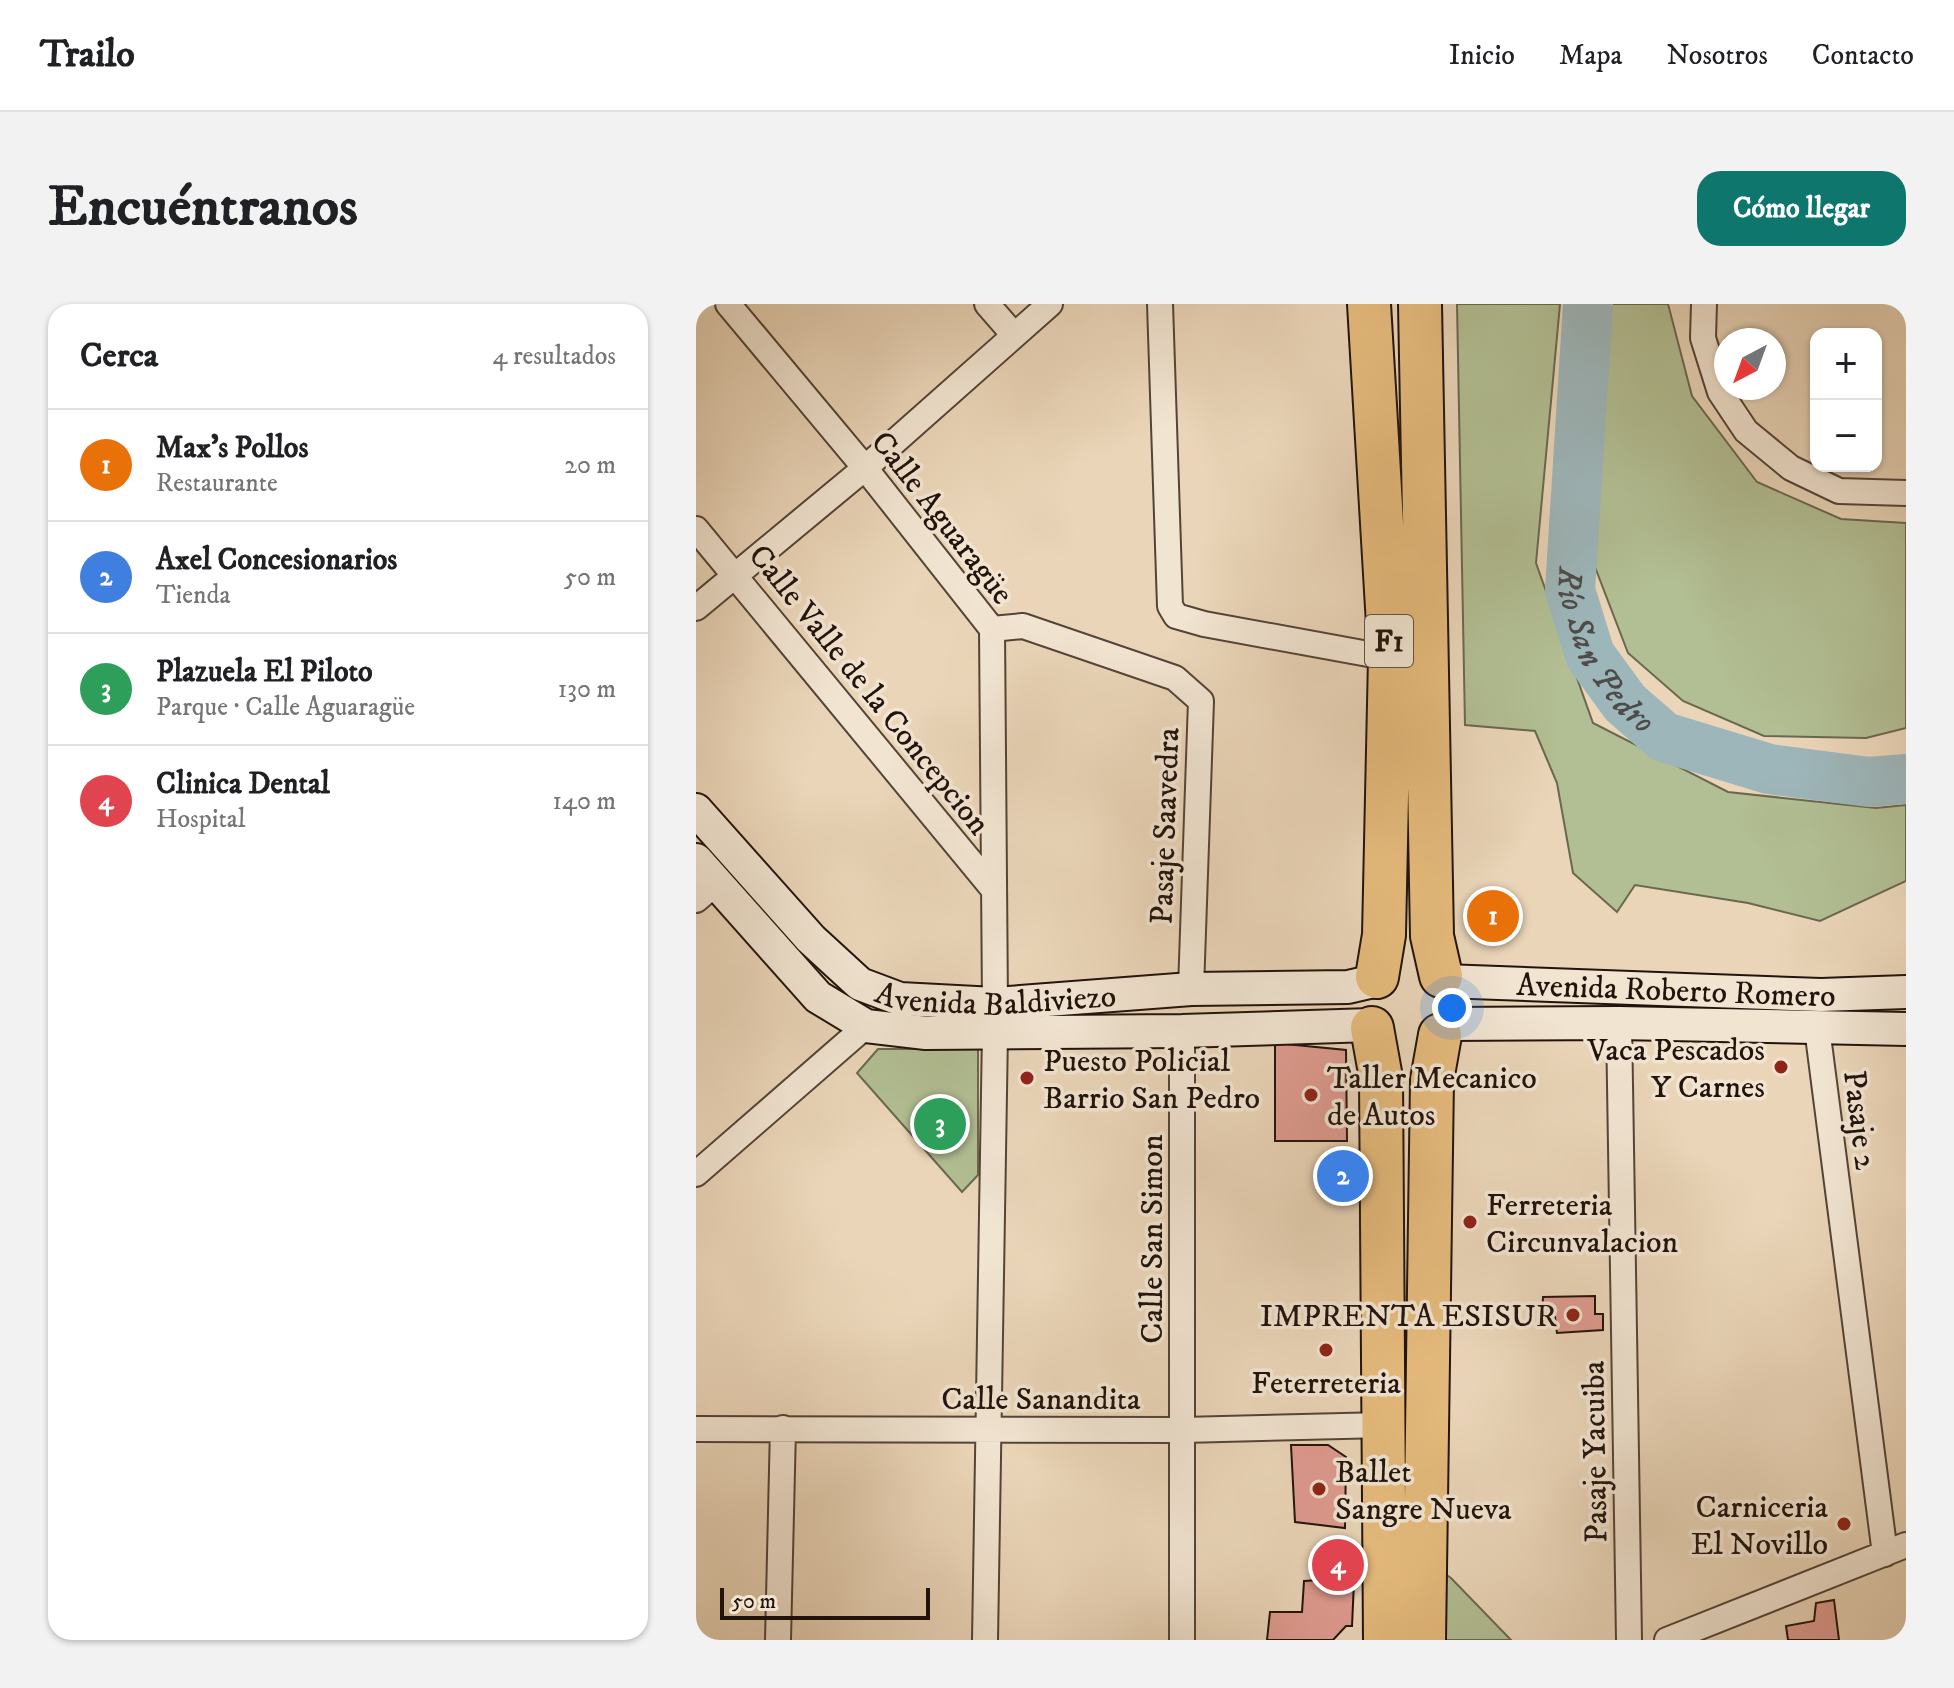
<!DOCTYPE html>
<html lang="es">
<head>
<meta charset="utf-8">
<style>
  body { margin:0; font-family:"IM FELL DW Pica",serif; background:#f2f2f2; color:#202124 }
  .controls { position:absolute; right:24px; top:24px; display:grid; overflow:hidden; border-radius:16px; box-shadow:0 2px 6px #0004 }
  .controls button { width:72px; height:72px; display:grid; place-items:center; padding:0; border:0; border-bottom:2px solid #e0e0e0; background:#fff; color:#202124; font:40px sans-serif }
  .compass { position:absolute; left:1018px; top:24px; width:72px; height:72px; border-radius:50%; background:#fff; box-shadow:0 2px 6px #0004; rotate:221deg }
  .scale { position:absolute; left:24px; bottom:20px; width:210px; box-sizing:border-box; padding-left:8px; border:4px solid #22130c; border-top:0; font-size:22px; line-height:28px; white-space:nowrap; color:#22130c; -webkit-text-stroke:6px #f1e4d1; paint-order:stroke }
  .you { position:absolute; left:756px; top:704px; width:28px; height:28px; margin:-20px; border:6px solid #fff; border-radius:50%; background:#1a73e8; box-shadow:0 0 0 12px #1a73e833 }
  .badge { display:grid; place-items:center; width:52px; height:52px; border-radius:50%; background:#0f766e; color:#fff; font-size:26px; font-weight:700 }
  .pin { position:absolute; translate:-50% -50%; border:4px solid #fff; box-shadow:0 2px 8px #0006 }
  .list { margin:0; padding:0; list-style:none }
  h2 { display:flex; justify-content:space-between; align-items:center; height:104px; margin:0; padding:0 32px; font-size:34px }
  h2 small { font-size:26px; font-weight:400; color:#757577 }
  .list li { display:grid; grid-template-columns:52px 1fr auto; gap:24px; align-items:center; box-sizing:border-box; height:112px; padding:0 32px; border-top:2px solid #e0e0e0 }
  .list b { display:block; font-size:30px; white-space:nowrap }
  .list p { margin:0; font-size:26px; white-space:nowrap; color:#757577 }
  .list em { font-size:26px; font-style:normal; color:#757577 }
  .map { position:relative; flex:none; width:1210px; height:1336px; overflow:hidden; border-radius:24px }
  header { display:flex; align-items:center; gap:48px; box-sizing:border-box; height:112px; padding:0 40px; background:#fff; border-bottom:2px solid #e0e0e0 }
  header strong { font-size:38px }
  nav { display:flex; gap:44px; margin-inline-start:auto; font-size:28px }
  .intro { display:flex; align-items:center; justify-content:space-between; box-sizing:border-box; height:192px; padding:0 48px }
  h1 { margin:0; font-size:56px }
  .button { padding:20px 36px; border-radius:24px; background:#0f766e; color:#fff; font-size:28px; font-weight:700 }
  main { display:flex; gap:48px; padding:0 48px }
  aside { flex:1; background:#fff; border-radius:24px; box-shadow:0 2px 6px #0004 }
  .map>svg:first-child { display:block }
  .green { fill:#b2be93; stroke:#6a6850; stroke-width:2 }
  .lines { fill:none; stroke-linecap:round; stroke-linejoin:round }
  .river { stroke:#9db6ba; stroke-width:50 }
  .building { fill:#df9b90; stroke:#22130c; stroke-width:2 }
  .street-casing { stroke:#544437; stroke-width:28 }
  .secondary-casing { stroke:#22130c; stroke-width:36 }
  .highway-casing { stroke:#22130c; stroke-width:46 }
  .street { stroke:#f1e4d1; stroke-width:24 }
  .secondary { stroke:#f1e4d1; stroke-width:32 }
  .highway { stroke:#e5ba7c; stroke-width:42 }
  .poi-dot { fill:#8f2418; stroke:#f1e4d1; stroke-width:3 }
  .labels { text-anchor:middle; stroke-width:7; stroke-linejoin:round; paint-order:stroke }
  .shield { fill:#f1e4d1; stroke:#605247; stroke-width:2 }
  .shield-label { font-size:30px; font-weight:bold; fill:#22130c }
  .street-label { font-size:32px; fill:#22130c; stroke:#f1e4d1 }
  .poi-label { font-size:32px; fill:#22130c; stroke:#f1e4d1; text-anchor:start }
  .water-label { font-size:34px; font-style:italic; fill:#4d4c49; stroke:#f1e4d1 }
</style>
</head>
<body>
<header>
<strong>Trailo</strong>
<nav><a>Inicio</a><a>Mapa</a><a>Nosotros</a><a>Contacto</a></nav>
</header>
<div class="intro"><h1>Encuéntranos</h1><a class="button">Cómo llegar</a></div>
<main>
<aside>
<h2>Cerca<small>4 resultados</small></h2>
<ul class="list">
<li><span class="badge" style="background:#e8710a">1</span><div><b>Max's Pollos</b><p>Restaurante</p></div><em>20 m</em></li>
<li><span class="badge" style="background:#3f7fe0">2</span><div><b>Axel Concesionarios</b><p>Tienda</p></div><em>50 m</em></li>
<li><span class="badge" style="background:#2e9e5b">3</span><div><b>Plazuela El Piloto</b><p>Parque · Calle Aguaragüe</p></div><em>130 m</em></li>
<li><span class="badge" style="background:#e0444e">4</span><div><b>Clinica Dental</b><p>Hospital</p></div><em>140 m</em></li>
</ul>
</aside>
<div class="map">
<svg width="1210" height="1336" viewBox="0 0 1210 1336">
  <rect width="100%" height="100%" fill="#ead5b8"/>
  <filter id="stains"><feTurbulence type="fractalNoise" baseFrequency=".0025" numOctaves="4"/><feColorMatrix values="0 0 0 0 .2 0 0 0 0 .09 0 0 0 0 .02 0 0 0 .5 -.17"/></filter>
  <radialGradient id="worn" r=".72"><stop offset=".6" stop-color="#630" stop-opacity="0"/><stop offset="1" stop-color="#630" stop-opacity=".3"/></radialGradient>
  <!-- green -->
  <path class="green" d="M761,0H864L840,259L897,419L1032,488L1180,504L1210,501V577L1124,617L1052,599L939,581L921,608L877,569L861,479L839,427L769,421Z
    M915,0H972L996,92L1061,178L1145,215L1210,219V424L1170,434L1068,432L987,397L932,349L899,263Z
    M182,745H282V871L266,888L161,769Z
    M739,1263L755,1274L815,1336H741Z"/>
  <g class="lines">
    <!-- river -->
    <path class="river" id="s1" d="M892,0L874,286L894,351L929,399L968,433L1073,465L1173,478L1210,475"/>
  </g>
  <!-- building -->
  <path class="building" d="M579,739L650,746L651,837H579Z
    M899,992V1010H907V1026L861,1029L859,1013H846L847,993Z
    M595,1141H632L650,1153L649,1224L599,1218Z
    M644,1275L651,1280L658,1278L656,1322H650L637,1336H571L574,1308H606L608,1277Z
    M1138,1296L1143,1336H1092L1090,1322L1118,1317L1120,1299Z"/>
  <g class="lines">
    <!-- street casing -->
    <g class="street-casing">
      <path id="street" d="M32,0L169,164L296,325L299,700
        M291,0L318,31
        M464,0L474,302L480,312L508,320L694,354
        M1008,0L1007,34L1024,88L1050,127L1095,164L1143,187L1210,189
        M0,225L298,586
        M0,304L169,164L354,0
        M296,325L327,322L479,374L505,397L495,685
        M0,596L20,579
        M923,719L933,1336
        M1121,724L1189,1250
        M0,870L170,722
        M0,1125L487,1126L689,1121
        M82,1336L87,1124
        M289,1336L299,728
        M486,1336V727
        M971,1336L1210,1241"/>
    </g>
    <!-- secondary casing -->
    <g class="secondary-casing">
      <g id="secondary">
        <path id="s2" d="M0,506L115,635L164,680L204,695L299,700L495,685L652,683L678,677"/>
        <path d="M0,556L122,693L170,722L230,729L486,727L675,721"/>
        <path id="s3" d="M748,677L1125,691L1210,688"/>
        <path d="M752,720L923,719L1210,725"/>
      </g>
    </g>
    <!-- highway casing -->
    <g class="highway-casing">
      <path id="highway" d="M673,0L694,354L688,631L681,673
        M724,0L736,632L745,672
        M676,724L685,774L689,1336
        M728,1336L736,776L744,731"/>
    </g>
    <!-- street -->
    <use href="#street" class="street"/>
    <!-- secondary -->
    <use href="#secondary" class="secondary"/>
    <!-- highway -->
    <use href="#highway" class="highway"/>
  </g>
  <!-- markers -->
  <g class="poi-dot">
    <circle cx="1085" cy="763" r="8"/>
    <circle cx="331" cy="774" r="8"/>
    <circle cx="615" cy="791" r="8"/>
    <circle cx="774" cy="918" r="8"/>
    <circle cx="877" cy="1011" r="8"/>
    <circle cx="630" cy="1046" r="8"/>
    <circle cx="623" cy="1185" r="8"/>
    <circle cx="1148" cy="1220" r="8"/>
  </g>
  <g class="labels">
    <!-- shield labels -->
    <rect class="shield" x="669" y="311" width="48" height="52" rx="6"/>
    <g class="shield-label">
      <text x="693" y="347">F1</text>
    </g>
    <!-- street labels -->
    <g class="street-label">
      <text transform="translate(247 213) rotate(52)" y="11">Calle Aguaragüe</text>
      <text transform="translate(174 385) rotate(51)" y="11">Calle Valle de la Concepcion</text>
      <text transform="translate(468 522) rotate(-88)" y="11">Pasaje Saavedra</text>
      <text dy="11" stroke="none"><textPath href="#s2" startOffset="378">Avenida Baldiviezo</textPath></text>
      <text dy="11" stroke="none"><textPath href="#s3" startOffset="232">Avenida Roberto Romero</textPath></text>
      <text transform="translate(1165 816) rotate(83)" y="11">Pasaje 2</text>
      <text transform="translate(455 935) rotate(-90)" y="11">Calle San Simon</text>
      <text x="345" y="1105">Calle Sanandita</text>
      <text transform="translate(898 1148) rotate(-91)" y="11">Pasaje Yacuiba</text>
    </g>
    <!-- poi labels -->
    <g class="poi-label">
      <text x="1069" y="756" text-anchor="end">Vaca Pescados<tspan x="1069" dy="37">Y Carnes</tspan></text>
      <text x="347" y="767">Puesto Policial<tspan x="347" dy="37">Barrio San Pedro</tspan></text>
      <text x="631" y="784">Taller Mecanico<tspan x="631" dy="37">de Autos</tspan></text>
      <text x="790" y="911">Ferreteria<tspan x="790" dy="37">Circunvalacion</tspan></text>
      <text x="861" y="1022" text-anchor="end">IMPRENTA ESISUR</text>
      <text x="630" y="1089" text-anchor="middle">Feterreteria</text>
      <text x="639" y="1178">Ballet<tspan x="639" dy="37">Sangre Nueva</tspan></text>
      <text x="1132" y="1213" text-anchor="end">Carniceria<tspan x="1132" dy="37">El Novillo</tspan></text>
    </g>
    <!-- water labels -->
    <g class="water-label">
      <text dy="12" stroke="none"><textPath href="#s1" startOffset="356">Río San Pedro</textPath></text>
    </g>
  </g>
  <rect width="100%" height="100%" filter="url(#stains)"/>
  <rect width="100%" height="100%" fill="url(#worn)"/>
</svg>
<div class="controls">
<button>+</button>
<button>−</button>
</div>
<svg class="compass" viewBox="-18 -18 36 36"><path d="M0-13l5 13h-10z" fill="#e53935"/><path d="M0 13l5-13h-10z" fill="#757577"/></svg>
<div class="scale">50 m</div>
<div class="you"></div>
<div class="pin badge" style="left:797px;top:612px;background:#e8710a">1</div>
<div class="pin badge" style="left:647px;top:872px;background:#3f7fe0">2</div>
<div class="pin badge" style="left:244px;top:820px;background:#2e9e5b">3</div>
<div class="pin badge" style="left:642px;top:1261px;background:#e0444e">4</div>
</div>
</main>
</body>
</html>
